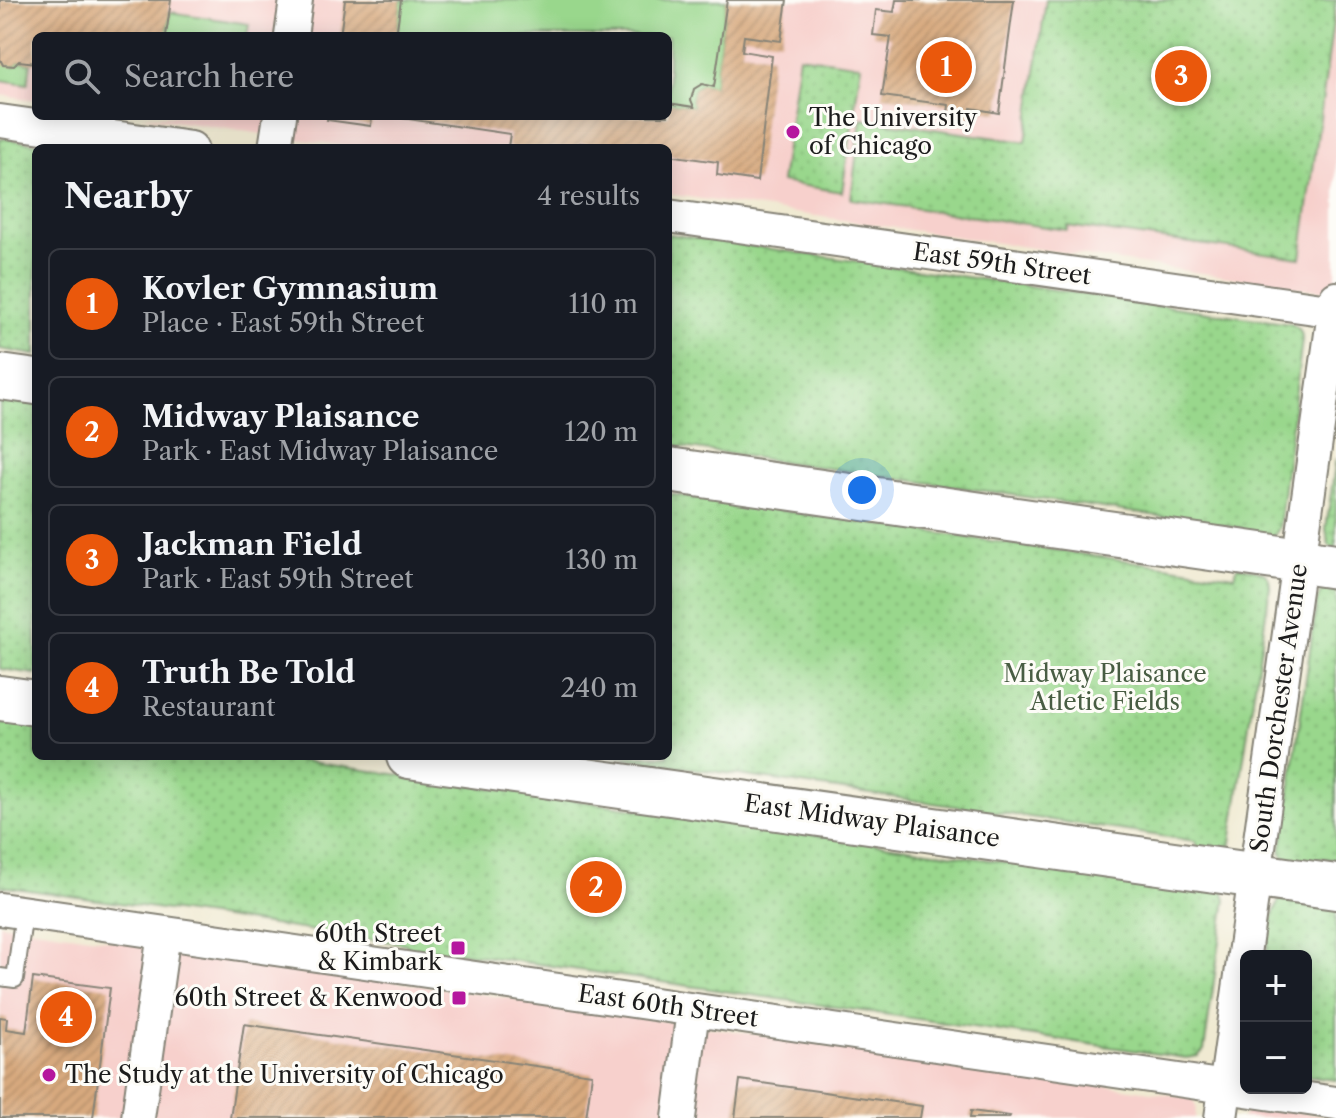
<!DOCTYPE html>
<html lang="en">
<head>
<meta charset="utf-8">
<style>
  body { margin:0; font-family:"Libre Caslon Text",serif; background:#242831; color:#f1f3f6 }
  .controls { position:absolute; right:24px; bottom:24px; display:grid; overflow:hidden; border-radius:12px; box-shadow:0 4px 20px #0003 }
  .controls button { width:72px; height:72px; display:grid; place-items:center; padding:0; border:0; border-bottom:2px solid #363941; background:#171b24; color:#f1f3f6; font:40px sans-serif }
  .you { position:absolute; left:862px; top:490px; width:28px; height:28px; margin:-20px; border:6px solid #fff; border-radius:50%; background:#1a73e8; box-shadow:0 0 0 12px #1a73e833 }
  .badge { display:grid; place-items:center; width:52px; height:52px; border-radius:50%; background:#ea580c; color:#fff; font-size:26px; font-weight:700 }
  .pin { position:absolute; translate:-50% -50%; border:4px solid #fff; box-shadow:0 2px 8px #0006 }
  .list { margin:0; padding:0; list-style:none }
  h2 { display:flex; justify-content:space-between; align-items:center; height:104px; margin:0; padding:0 32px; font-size:34px }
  h2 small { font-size:26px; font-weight:400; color:#9ea1a6 }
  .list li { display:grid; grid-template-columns:52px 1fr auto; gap:24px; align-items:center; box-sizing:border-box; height:112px; margin:0 16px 16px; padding:0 16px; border:2px solid #363941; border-radius:12px }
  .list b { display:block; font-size:30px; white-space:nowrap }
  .list p { margin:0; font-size:26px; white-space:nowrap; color:#9ea1a6 }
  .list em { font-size:26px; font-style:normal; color:#9ea1a6 }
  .icon { flex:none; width:44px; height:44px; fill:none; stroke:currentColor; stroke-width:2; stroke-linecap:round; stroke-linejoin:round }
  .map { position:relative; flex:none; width:1336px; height:1118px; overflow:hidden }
  .search { position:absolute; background:#171b24; box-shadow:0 4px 20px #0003; left:32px; top:32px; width:640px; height:88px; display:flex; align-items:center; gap:20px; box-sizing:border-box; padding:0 28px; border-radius:12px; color:#9ea1a6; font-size:30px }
  .panel { position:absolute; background:#171b24; box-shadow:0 4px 20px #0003; left:32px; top:144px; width:640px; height:616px; border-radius:12px }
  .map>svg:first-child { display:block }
  .built { fill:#f7d0cc }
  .grass { fill:#99d78c; stroke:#5a7a54; stroke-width:2 }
  .park { fill:url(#park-dots); stroke:#5a7a54; stroke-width:2 }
  .building { fill:url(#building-hatch) }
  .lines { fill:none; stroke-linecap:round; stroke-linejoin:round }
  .lane-casing { stroke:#868377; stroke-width:20 }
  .street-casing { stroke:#868377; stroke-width:36 }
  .secondary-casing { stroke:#868377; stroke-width:48 }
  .lane { stroke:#fff; stroke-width:16 }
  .street { stroke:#fff; stroke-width:32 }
  .secondary { stroke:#fff; stroke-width:44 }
  .poi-dot { fill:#b5179e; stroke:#fdfcf7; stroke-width:3 }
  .labels { text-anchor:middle; stroke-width:6; stroke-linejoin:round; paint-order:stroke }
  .poi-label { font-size:24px; fill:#1c1c1c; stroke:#fdfcf7; text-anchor:start }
  .street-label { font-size:24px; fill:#1c1c1c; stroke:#fdfcf7 }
  .park-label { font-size:24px; fill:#485d43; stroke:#fdfcf7 }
</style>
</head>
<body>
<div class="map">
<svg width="1336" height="1118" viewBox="0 0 1336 1118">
  <defs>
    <pattern id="park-dots" width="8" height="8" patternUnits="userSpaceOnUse" patternTransform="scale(2)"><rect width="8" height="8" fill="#99d78c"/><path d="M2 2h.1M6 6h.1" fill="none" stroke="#83b878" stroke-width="1.8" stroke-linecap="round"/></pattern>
    <pattern id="building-hatch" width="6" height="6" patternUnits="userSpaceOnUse" patternTransform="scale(2)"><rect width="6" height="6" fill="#d7a97e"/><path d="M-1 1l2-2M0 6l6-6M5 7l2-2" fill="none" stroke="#b8916c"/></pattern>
  </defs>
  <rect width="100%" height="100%" fill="#fdfcf7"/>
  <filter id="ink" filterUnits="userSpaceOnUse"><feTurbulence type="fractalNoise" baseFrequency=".0125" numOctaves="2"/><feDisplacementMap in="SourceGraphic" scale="16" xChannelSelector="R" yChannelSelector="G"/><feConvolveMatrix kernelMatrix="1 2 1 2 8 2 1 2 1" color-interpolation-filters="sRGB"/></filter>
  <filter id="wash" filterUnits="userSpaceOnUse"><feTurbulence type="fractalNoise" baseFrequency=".006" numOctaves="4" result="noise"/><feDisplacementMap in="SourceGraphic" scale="32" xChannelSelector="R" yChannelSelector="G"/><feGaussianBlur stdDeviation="1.8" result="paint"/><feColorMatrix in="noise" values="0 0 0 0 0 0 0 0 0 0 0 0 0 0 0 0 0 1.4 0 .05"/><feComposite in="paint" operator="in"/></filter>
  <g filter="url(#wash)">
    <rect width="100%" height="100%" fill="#f0ead2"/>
    <!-- built -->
    <path class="built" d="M0,0H1336V293L668,194V148H358L141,116H668V36H36V100L0,95Z
      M0,924L1192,1098L1196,1107L1195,1118H0Z
      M1255,1106L1336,1118H1242L1248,1110Z"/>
    <!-- grass -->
    <path class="grass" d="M401,0H727L714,87L702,84L694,89L691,100L694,107L668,103V36H396Z
      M170,12L249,24L247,36H166Z
      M0,59L14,66L19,61L31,63L28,84L0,80Z"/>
    <!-- park -->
    <path class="park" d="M1046,0H1336L1301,258L1067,226V230L851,199L861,119L1026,142Z
      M799,56L861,65L842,192L781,182Z
      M0,138L70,148H36V355L0,349Z
      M668,234L1291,324C1299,328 1302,330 1302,340L1279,528L1273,538L1240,537L1241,528L668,445Z
      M0,398L36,403V674L0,669Z
      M1336,458V550L1329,545L1326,529Z
      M668,494L1234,576L1238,566L1264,572L1269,579L1270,587L1230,849L1224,852L1198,850L1195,841L609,756H668Z
      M1336,580V860L1320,858L1314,868L1286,859L1281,853L1317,601L1325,584Z
      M0,717L36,722V756H268L1192,889H1223L1226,899L1204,1050L1198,1056L1186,1058L449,951L441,958L412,954L406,944L0,886Z
      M1282,895L1309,905L1336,909V1080L1306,1076V956H1266C1269,935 1271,913 1282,895Z"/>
    <g id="blocks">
      <!-- building -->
      <path class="building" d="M0,0H171L166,36H36V63L19,61L14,66L3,65L0,59Z
        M345,0H401L396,36H340Z
        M727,0H787L781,41L744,36L742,51L772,56L757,181L717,175L718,162L668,155V148H617L580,143L579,148H514L508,147L510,134L401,118V116H668V103L694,107L691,100L694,89L702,84L714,87Z
        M896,0H1014L999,113L971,108L968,124L947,121L949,105L882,96L891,37L873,35L876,10L894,12Z
        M328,116H372L371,126L327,120Z
        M33,978L110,988L93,1118H0V1017L7,1018L6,1029L26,1032Z
        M244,1024L592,1074L586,1118H230Z
        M740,1080L922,1106L920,1118H735Z
        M971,1111L1010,1116L1009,1118H970Z"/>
    </g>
  </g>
  <g filter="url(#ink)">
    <use href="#blocks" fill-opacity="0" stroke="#868377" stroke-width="2"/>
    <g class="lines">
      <!-- lane casing -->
      <g class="lane-casing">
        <path id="lane" d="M0,977L15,979L24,912"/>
      </g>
      <!-- street casing -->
      <g class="street-casing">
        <path id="street" d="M291,36L296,0
          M0,121L191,148
          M275,148L280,116
          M668,216L1336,311
          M0,909L1336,1103
          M138,1118L164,933
          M679,1118L693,1010
          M1221,1118L1336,298"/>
      </g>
      <!-- secondary casing -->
      <g class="secondary-casing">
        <path id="secondary" d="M0,377L36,382
          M668,470L1336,566
          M0,698L36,703
          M409,756L1336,887"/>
      </g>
      <!-- lane -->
      <use href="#lane" class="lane"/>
      <!-- street -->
      <use href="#street" class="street"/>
      <!-- secondary -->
      <use href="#secondary" class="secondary"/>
    </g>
  </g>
  <!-- markers -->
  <g class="poi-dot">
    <circle cx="793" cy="132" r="8"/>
    <rect x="450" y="940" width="16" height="16" rx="4"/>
    <rect x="451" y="990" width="16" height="16" rx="4"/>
    <circle cx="49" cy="1075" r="8"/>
  </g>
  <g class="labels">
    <!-- poi labels -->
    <g class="poi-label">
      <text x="809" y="126">The University<tspan x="809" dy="28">of Chicago</tspan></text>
      <text x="442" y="942" text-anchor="end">60th Street<tspan x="442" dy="28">&amp; Kimbark</tspan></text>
      <text x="443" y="1006" text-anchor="end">60th Street &amp; Kenwood</text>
      <text x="65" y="1083">The Study at the University of Chicago</text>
    </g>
    <!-- street labels -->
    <g class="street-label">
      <text transform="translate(1002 264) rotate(8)" y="8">East 59th Street</text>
      <text transform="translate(1279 708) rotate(-82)" y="8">South Dorchester Avenue</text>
      <text transform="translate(872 821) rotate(8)" y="8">East Midway Plaisance</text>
      <text transform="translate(668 1006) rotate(8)" y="8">East 60th Street</text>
    </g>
    <!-- park labels -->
    <g class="park-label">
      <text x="1105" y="682">Midway Plaisance<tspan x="1105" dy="28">Atletic Fields</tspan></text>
    </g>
  </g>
</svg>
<div class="controls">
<button>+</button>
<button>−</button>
</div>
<div class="you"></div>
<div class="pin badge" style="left:946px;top:67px">1</div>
<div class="pin badge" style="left:596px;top:887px">2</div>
<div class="pin badge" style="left:1181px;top:76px">3</div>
<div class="pin badge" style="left:66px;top:1017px">4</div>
<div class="search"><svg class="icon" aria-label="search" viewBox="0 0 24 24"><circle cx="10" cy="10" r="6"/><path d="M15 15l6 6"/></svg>Search here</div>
<section class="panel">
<h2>Nearby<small>4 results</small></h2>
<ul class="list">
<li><span class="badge">1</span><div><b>Kovler Gymnasium</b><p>Place · East 59th Street</p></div><em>110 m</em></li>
<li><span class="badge">2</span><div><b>Midway Plaisance</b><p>Park · East Midway Plaisance</p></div><em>120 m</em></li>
<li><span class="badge">3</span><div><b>Jackman Field</b><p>Park · East 59th Street</p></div><em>130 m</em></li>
<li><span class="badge">4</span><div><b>Truth Be Told</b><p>Restaurant</p></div><em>240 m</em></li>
</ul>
</section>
</div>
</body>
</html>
